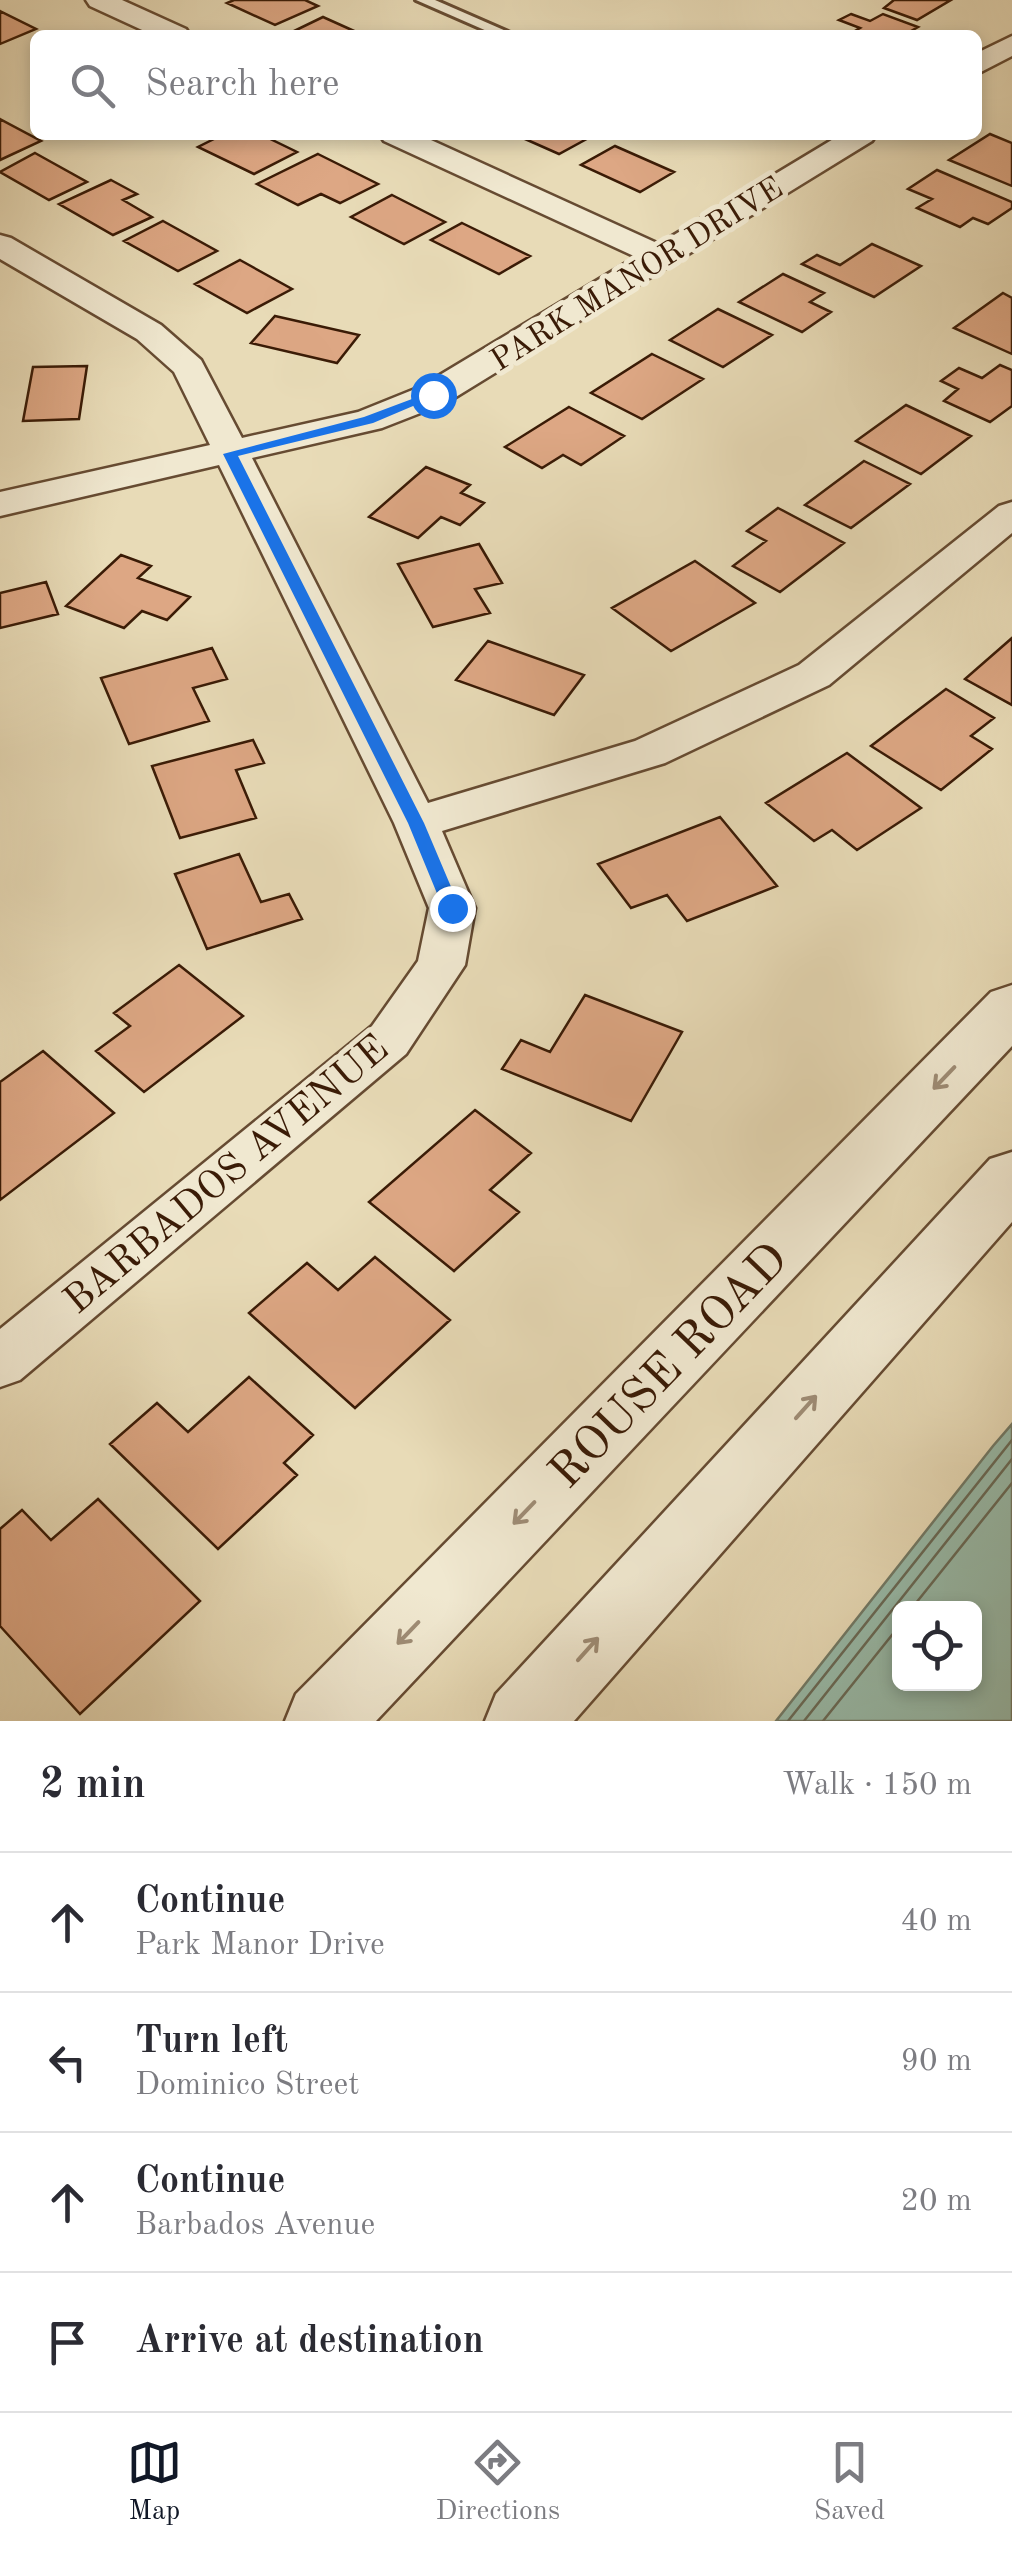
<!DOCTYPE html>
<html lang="en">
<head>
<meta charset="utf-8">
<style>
  body { margin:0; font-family:"Old Standard TT",serif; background:#f7f7f7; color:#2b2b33 }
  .controls { position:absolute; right:30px; bottom:30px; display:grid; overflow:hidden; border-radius:15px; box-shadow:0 5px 15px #0003 }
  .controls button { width:90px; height:90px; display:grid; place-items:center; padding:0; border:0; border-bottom:2px solid #e1e1e2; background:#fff; color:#2b2b33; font:50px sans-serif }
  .stop { position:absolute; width:30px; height:30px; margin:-22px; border:8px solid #1a73e8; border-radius:50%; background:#fff }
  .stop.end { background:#1a73e8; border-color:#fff; box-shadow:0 2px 10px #0008 }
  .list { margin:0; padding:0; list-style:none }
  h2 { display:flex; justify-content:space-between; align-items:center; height:130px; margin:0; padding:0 40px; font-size:42px }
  h2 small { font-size:32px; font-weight:400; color:#7c7c81 }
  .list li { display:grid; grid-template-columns:65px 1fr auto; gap:30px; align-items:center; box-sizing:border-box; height:140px; padding:0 40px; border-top:2px solid #e1e1e2 }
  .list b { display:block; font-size:38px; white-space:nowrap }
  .list p { margin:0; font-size:32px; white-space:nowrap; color:#7c7c81 }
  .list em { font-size:32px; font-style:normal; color:#7c7c81 }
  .icon { flex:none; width:55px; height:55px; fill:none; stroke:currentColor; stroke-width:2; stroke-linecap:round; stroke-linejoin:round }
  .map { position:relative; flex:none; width:1012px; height:1721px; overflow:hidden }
  .search { position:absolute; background:#fff; box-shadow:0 5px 15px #0003; left:30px; right:30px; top:30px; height:110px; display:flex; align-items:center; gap:25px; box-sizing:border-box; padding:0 35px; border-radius:15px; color:#7c7c81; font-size:38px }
  .sheet { height:690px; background:#fff }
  nav { display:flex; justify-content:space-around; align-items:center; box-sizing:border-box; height:140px; border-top:2px solid #e1e1e2; background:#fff; font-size:28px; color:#7c7c81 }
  nav a { display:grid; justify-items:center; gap:5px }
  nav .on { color:#111827 }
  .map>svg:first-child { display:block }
  .water { fill:#98bbaa; stroke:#727b68; stroke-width:2.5; fill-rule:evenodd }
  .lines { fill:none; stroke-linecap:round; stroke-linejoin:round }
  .shore { stroke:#696b58; stroke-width:2.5 }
  .building { fill:#dda784; stroke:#3a1b06; stroke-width:2.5 }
  .service-casing { stroke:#664b32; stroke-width:6 }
  .minor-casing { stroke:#664b32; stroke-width:5 }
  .tertiary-casing { stroke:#664b32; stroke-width:5 }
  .service { fill:#f0e8d0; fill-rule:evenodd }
  .minor { fill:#f0e8d0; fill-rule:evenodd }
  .tertiary { fill:#f0e8d0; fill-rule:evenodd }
  .oneway { stroke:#9e8c75 }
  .route { fill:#1a73e8 }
  .labels { text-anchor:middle; stroke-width:10; stroke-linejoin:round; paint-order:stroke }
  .far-street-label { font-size:32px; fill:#3a1b06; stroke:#f0e8d0 }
  .street-label { font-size:40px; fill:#3a1b06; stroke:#f0e8d0 }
  .near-street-label { font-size:48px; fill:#3a1b06; stroke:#f0e8d0 }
</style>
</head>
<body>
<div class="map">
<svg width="1012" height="1721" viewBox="0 0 1012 1721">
  <rect width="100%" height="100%" fill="#e8dbb7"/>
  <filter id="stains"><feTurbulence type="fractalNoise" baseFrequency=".002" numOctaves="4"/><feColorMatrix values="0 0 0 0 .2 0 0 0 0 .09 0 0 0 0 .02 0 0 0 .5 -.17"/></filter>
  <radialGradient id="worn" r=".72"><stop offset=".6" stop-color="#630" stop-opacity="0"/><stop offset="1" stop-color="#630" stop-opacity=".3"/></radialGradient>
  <!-- water -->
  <path class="water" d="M1012,1424V1721H776L993,1446ZM900,1608H974V1684H900Z"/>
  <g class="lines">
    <!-- shore -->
    <path class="shore" d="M912,1608L1012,1483
      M788,1721L1012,1440
      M804,1721L1012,1459
      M823,1721L900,1625"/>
  </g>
  <!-- building -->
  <path class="building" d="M234,0H305L318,6L275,25L227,3Z
    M894,0H951L917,20L884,8Z
    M0,11L36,29L0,44Z
    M851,14L870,21L883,14L918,27L904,35H848L860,28L839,20Z
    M323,17L363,35H303L294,31Z
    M0,119L41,141L0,160Z
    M990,134L1012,143V186L949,160Z
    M222,135H262L297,152L254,174L198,147Z
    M516,135H594L559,154Z
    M615,146L674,172L640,192L581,165Z
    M35,153L87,182L49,200L0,172Z
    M318,154L378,184L340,203L321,194L298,205L257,184Z
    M937,170L1012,202V208L988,224L973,218L960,227L917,208L932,199L908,189Z
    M111,180L137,194L123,200L152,217L113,235L59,204Z
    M392,195L445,222L404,244L351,217Z
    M163,221L217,251L178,271L124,241Z
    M462,223L530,256L499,274L431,240Z
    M872,244L921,266L874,297L802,264L817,255L840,265Z
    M240,260L292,289L247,313L195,284Z
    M783,274L824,293L810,302L831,312L802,332L739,302Z
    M1003,293L1012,298V354L954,328Z
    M718,309L772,335L723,367L670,340Z
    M275,316L359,335L337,363L251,343Z
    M652,354L703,379L642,419L591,393Z
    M1000,365L1012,370V406L990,422L944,401L958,389L941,381L959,368L982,378Z
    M87,366L79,419L23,421L33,367Z
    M906,405L971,436L921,474L856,441Z
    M569,407L624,436L581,465L563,455L542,468L505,447Z
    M864,461L910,484L851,528L805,505Z
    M426,467L470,485L461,493L484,503L460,525L441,517L418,538L369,517Z
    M778,508L844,543L780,592L733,566L766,541L747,531Z
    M479,544L502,583L475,589L490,613L433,627L398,564Z
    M121,555L151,566L138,578L190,597L167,620L142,611L124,628L66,606Z
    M695,561L755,603L671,651L612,608Z
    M46,582L58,614L0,628V593Z
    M1012,638V705L965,679Z
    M488,641L584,675L554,715L456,680Z
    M212,648L227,679L193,688L209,721L129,744L101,678Z
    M946,689L994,718L971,736L992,749L941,790L871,746Z
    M253,740L264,763L236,770L256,818L180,838L152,766Z
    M847,753L921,808L857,850L832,830L814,841L766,803Z
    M720,817L777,886L687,921L667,895L631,908L598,864Z
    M239,854L261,902L289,894L302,919L207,949L175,874Z
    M179,965L243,1016L144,1092L96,1051L130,1026L114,1013Z
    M585,995L682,1032L631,1121L502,1069L521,1040L550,1052Z
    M43,1051L114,1113L0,1200V1082Z
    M475,1110L531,1153L490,1190L519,1212L454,1271L369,1202Z
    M375,1257L450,1320L355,1408L249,1313L307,1263L338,1290Z
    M249,1377L313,1435L284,1463L297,1475L218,1549L110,1444L157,1403L188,1432Z
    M98,1499L200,1601L80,1714L0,1626V1529L22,1510L51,1540Z"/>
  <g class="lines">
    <!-- service casing -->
    <g class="service-casing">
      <path id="service" d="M416,0H435L515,35H496Z"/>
    </g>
    <!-- minor casing -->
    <g class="minor-casing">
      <path id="minor" d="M86,0H122L186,29L190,35H153L90,6Z
        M1012,36V56L977,74V53Z
        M380,135H420L659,244L840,135H876L872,141L446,403L382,428L252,458L428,803L635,741L799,665L999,506L1012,502V533L829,685L665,763L442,831L475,908L465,965L406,1054L20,1380L0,1387V1329L372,1026L418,961L429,908L394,823L219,465L0,516V492L210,445L174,372L137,339L0,259V235L11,238L161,325L201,360L242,438L358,412L420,387L636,257L384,141Z"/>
    </g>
    <!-- tertiary casing -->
    <g class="tertiary-casing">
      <path id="tertiary" d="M1012,985V1046L376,1721H285L296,1694L991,992Z
        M1012,1152V1222L574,1721H485L496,1694L990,1159Z"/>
    </g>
    <!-- service -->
    <use href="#service" class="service"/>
    <!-- minor -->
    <use href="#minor" class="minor"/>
    <!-- tertiary -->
    <use href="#tertiary" class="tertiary"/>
  </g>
  <!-- one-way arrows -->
  <defs><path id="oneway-shaft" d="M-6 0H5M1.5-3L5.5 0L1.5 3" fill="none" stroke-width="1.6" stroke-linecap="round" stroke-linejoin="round" transform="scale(2.5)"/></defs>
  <g class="oneway">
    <use href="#oneway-shaft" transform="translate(944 1078) rotate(134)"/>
    <use href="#oneway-shaft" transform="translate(806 1407) rotate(-48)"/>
    <use href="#oneway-shaft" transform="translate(524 1513) rotate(134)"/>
    <use href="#oneway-shaft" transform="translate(408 1633) rotate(134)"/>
    <use href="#oneway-shaft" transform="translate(588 1649) rotate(-48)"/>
  </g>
  <!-- route -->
  <path class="route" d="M428,393L439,395L373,423L238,456L424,823L460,908L452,914L443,908L408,823L223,454L364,417Z"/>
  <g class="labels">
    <!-- far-street labels -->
    <g class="far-street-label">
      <text transform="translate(636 273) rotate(-32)" y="11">PARK MANOR DRIVE</text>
    </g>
    <!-- street labels -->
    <g class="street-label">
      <text transform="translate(225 1173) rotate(-40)" y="14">BARBADOS AVENUE</text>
    </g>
    <!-- near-street labels -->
    <g class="near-street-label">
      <text transform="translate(667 1364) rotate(-46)" y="17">ROUSE ROAD</text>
    </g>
  </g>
  <rect width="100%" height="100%" filter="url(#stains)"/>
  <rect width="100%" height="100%" fill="url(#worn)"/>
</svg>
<div class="controls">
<button><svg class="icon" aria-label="locate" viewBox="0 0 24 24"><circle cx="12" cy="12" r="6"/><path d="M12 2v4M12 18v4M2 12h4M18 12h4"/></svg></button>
</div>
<div class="stop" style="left:433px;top:395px"></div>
<div class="stop end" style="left:452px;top:908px"></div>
<div class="search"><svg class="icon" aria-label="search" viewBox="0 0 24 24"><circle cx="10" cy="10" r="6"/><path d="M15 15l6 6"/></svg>Search here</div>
</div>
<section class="sheet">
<h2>2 min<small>Walk · 150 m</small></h2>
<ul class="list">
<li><svg class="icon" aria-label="ahead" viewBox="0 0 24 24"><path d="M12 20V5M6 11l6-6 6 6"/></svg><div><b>Continue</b><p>Park Manor Drive</p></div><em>40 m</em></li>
<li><svg class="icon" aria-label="left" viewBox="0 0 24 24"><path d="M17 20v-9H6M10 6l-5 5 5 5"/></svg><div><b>Turn left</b><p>Dominico Street</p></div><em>90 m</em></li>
<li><svg class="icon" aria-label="ahead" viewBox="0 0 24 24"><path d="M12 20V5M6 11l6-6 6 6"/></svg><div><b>Continue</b><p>Barbados Avenue</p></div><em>20 m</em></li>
<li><svg class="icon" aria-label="arrive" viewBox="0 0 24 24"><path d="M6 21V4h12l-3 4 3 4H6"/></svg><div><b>Arrive at destination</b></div></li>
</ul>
</section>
<nav>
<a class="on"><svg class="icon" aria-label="map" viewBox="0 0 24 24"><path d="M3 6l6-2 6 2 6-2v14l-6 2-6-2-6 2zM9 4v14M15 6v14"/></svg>Map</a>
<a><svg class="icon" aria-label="directions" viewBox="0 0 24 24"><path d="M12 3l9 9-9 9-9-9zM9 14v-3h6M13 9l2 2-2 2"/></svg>Directions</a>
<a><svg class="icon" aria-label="saved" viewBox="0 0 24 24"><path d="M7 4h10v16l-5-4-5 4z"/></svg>Saved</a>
</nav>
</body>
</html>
